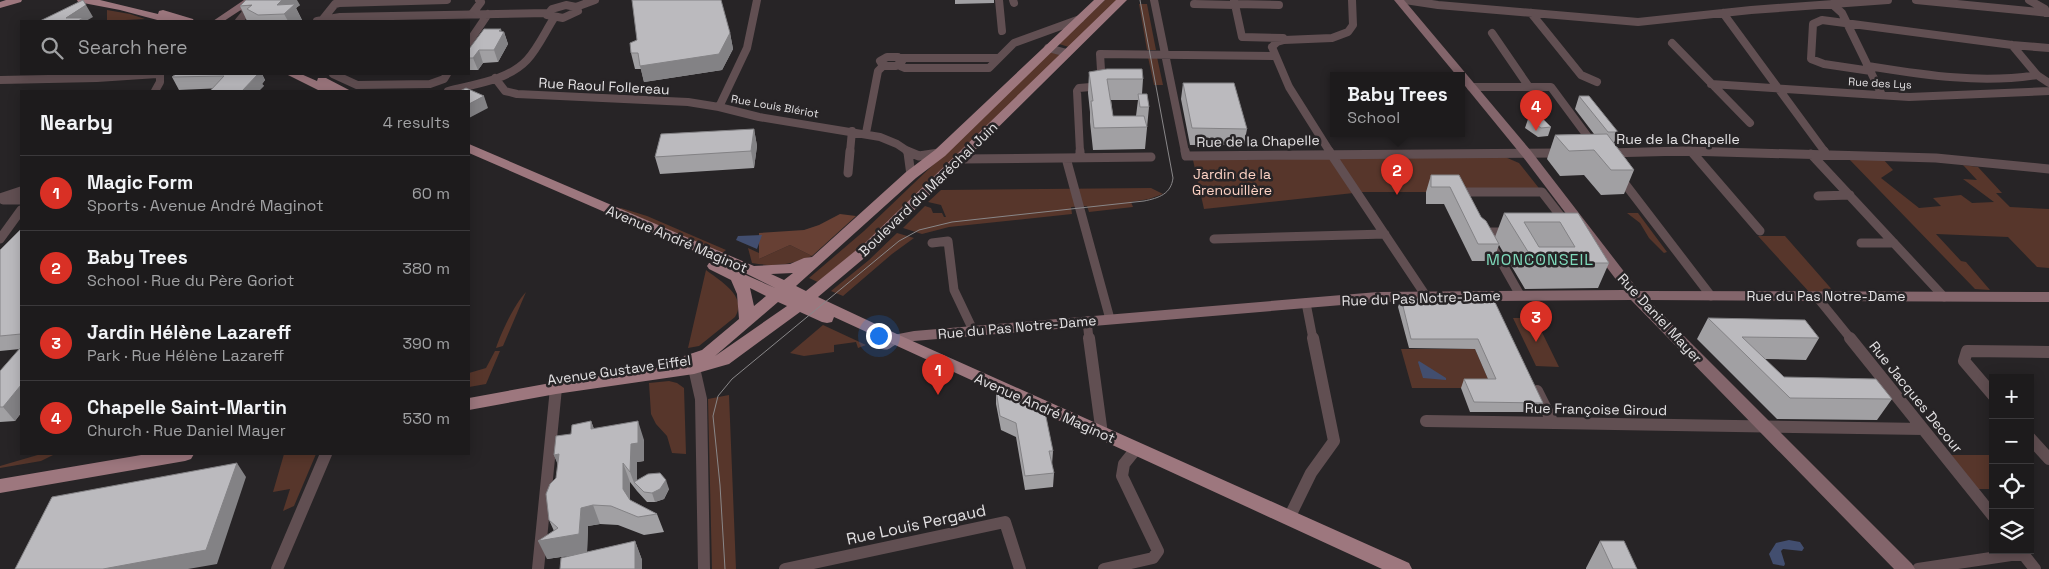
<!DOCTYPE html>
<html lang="en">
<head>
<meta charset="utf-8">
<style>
  body { margin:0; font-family:"Space Grotesk",sans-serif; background:#2a2829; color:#f1f3f6 }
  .controls { position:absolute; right:15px; bottom:15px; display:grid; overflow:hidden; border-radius:0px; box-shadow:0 2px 12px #0003 }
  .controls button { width:45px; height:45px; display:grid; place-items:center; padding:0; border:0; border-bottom:1px solid #3b393b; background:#1d1b1c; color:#f1f3f6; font:25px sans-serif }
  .you { position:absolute; left:878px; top:335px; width:18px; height:18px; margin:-12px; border:4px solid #fff; border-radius:50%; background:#1a73e8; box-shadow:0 0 0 8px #1a73e833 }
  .badge { display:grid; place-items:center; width:32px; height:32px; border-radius:50%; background:#d93025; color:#fff; font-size:16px; font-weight:700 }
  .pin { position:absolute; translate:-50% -41px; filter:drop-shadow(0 1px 2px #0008) }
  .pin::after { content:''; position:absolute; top:26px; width:18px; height:15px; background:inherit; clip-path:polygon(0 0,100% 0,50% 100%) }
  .popup { position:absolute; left:1330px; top:72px; width:135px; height:65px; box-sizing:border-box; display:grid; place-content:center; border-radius:0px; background:#1d1b1c; filter:drop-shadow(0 1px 4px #0005); font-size:16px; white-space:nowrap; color:#a0a1a3 }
  .popup b { font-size:19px; color:#f1f3f6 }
  .popup::after { content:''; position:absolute; left:50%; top:100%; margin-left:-10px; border:10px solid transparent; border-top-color:#1d1b1c }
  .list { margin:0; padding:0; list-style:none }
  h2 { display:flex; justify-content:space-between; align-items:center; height:65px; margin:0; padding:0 20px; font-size:21px }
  h2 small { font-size:16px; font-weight:400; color:#a0a1a3 }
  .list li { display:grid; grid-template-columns:32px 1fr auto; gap:15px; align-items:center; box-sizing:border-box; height:75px; padding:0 20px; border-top:1px solid #3b393b }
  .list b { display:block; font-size:19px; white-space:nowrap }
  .list p { margin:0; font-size:16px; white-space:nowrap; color:#a0a1a3 }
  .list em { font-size:16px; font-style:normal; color:#a0a1a3 }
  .icon { flex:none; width:28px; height:28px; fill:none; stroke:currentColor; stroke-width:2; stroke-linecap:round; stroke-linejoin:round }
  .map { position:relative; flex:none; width:2049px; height:569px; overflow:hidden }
  .search { position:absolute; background:#1d1b1c; box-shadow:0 2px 12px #0003; left:20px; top:20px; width:450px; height:55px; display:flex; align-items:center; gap:12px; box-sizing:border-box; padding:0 18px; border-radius:0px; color:#a0a1a3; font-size:19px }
  .panel { position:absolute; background:#1d1b1c; box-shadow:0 2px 12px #0003; left:20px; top:90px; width:450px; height:365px; border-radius:0px }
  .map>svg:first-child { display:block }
  .green { fill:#57362b }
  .forest { fill:#674034 }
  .water { fill:#424e6f }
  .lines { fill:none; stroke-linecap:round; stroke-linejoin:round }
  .street-far2 { stroke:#614f52; stroke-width:8 }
  .street-far1 { stroke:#614f52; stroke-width:9 }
  .street { stroke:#614f52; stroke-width:12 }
  .secondary { fill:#83656b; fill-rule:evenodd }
  .primary { fill:#9d777e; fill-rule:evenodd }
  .tram { stroke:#898789; stroke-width:1 }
  .wall { fill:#a1a0a3; fill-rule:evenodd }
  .shaded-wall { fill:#838285 }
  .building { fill:#bbbabe; stroke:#838285; fill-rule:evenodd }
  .labels { text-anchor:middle; stroke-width:5; stroke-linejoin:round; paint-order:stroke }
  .far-street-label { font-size:11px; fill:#e3e1e3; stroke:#272426 }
  .street-label { font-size:14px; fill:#e3e1e3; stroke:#272426 }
  .park-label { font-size:14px; fill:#fdd2c4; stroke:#272426 }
  .quarter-label { font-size:16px; letter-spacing:1px; fill:#7dd9ba; stroke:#272426 }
  .near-street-label { font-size:16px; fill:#e3e1e3; stroke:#272426 }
</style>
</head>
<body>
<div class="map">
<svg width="2049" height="569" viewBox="0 0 2049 569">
  <rect width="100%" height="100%" fill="#272426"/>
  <!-- green -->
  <path class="green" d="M1105,0H1118L1069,47L1059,44Z
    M1139,4H1147L1156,50H1147Z
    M107,10L130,14L145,19L107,21Z
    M1052,51L1062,54L867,245L820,283L809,278L864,231Z
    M1148,57H1157L1163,85H1154Z
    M1505,157L1519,163L1542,192H1363L1204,209L1193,160Z
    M1848,158L1883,159L1893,170L1881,178L1919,208L1941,206L1933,198L1961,195L1972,203L1994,202L1963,179L1977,180L1963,165L1978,167L2002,193H1996L2010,207L2049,209V268L2037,267L2008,237L1936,234L1961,261L1966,262L1990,290L1975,289Z
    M1151,188L1163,194L1149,199L1131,202L1133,207L1089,212L1087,206L1071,207L1072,214L949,227L922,234L903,228L925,206L931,208L933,213H942L944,217H946L941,205L928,202L941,190Z
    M621,208L647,216L726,250L722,253L619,209Z
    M1627,213H1638L1667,252L1664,253L1649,238L1640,223Z
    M897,233L914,238L892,254L843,296L831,291L869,260Z
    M1758,236H1785L1835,293L1811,294Z
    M790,245L812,256C791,265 774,267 752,263L748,248L759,253V259Z
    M706,270C720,281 748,296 735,317L699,346L688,348Z
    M526,292L503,346L496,348C501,333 515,303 526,292Z
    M1513,318H1535L1559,367L1536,366Z
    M823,325L866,345L858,348L856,342L834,345V352L804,356L790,353Z
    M1401,349H1475L1492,388H1412Z
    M495,351H500L486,384L469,387V373L486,368Z
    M669,381L677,383L684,388L686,454L672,453L667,436L656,424L651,414L649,383Z
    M729,395L736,569H712L708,399Z
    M41,454H55L41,461L0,468V466Z
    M284,454H316L294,506L283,511L290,489L273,492Z
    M1951,455H1993V489H1978Z"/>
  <!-- forest -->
  <path class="forest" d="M840,214L856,216L812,256L790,245L759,259V233L804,230L819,225Z"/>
  <!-- water -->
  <path class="water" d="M762,235L757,249L736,240L738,236Z
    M1419,361L1446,378V380L1423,378L1418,362Z
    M1789,540L1800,542L1804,548L1802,551L1783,549L1781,551L1785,564L1784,566L1773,564L1769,554L1776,543Z"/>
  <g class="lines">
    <!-- street-far2 -->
    <path class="street-far2" d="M757,0L747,48L719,107L759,117L880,137L897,144L909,152
      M999,0L1002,31
      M1013,0L1014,3
      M1154,0L1185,152
      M1234,0L1242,37L1283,38
      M1405,0L1438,5L1638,22L1751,10L1888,0
      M1916,0L2049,13
      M2029,0L2045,9L2046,13
      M1194,4L1235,5
      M1235,4L1279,5
      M1832,4L1842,13L1882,95
      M566,5L576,7L578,11L563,18L547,15L552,9Z
      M576,7L595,0
      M1531,13L1581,75L1597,82
      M1723,13L1825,152
      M472,14L481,2L479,0
      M323,19L335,4L339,3L447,0
      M239,21L249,9L244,8
      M317,21L340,17L548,13
      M1492,33L1529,87
      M469,42L488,14
      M1672,43L1750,123
      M2012,45L2037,75L2049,83
      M1272,47L1289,87L1330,152
      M1272,47L1277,42L1284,40L1332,38L1348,32L1353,25L1352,0
      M1048,48L1067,53
      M887,57H898L902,61L896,66H883L880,61Z
      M900,58H998
      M898,65L905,68H989L1014,43L1080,19
      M1868,66C1925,75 1980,84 2037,75
      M1871,71L1824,64L1811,59L1813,24L1822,20L2012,45L2049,48
      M333,74L357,85L430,84L444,79L447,74
      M495,78L505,91L517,94L688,102L719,107
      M0,80L97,78L157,74
      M1711,84L1909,97L2049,91
      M1471,87H1551L1594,145
      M155,91L160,82V74
      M448,91C474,84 507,81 527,60C538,48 545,32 554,18
      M866,133L878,71L883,66
      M850,152L852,131
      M1080,152L1077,91L1079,88L1102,86L1100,54L1274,56
      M1635,152H1731"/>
    <!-- street-far1 -->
    <path class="street-far1" d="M907,151L919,156L939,153
      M1080,151V158
      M1185,151L1186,156L1560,153
      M1329,151L1426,296
      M1686,151L1936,158L2049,169
      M1691,151L1760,231
      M1824,151L1826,154
      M908,153L911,175
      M1607,153L1684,151
      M1811,154L1944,297
      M1066,158L1110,319
      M961,159L1151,157
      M848,173L850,151
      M1619,176L1711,296
      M1460,192H1542L1573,232H1481Z
      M1818,196L1850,195
      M0,198L21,191
      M3,200H21
      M0,239L21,210
      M1214,239L1385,234
      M1490,242L1520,295
      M932,243L948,241L954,290L973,330
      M1861,243H1894
      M1816,296L1851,339
      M1306,303L1313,339
      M1087,321L1089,339"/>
    <!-- street -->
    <path class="street" d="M1089,338L1102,434
      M1850,338L1993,516
      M696,362L694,368L701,399L704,569
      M1537,391L1553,423
      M1993,395L1964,361L1967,351L2049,352
      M1426,421L1923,429
      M2030,438L2049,459
      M1289,518L1311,473L1334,441L1313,338
      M2020,550L2035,569
      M277,569L326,454
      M538,569L556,388
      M785,569L1005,522L1020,569
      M1104,569L1153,558L1158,551L1122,476L1124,464L1136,449
      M1918,569L2011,555H2024"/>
    <!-- secondary -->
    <path class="secondary" d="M244,0H256L224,21H213Z
      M1394,0H1404L1531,151L1639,291L2049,292V302L1648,300L1912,564L1915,569H1894L1631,300L1378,302L914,341C909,342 901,341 897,344C890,347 890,351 882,349L880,345L888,336L914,331L1378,292L1624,290L1523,157L1461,81V76H1457Z"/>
    <!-- primary -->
    <path class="primary" d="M6,0H22L21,2L0,8V2Z
      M77,0H100L158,14L159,11L163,10L193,19L194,21H161L120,10L78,2Z
      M1094,0H1105L945,156L916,178L796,286L806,291L865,243L1116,0H1127L875,249L818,297L899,335L1409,563L1412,569H1382L834,317L832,322L827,323L822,322L800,312L729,364L694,374L556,394L469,410V398L556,382L684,364L682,360L684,356L702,350L739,319L737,294L731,280L709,269L707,266L709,263H719L775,288L747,274L469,153V144L754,266L790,264L804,258L812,257L906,172L935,150ZM793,273L784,280L771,274ZM750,288L766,296L754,306ZM778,302L787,306L715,356Z
      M286,74H301L317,81L318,78H326L351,91H320Z
      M147,454H194L191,459L185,461L0,493V479Z"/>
    <!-- tram -->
    <path class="tram" d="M725,569L720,485L713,416L718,396L732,379L899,241L919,230L952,222L1144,201C1159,198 1171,194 1173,178L1140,0"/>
  </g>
  <!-- wall -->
  <path class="wall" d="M955,0H994V3L955,4Z
    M300,5L296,8L302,20L300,21H247L240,6Z
    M502,32H504L508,44L498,62L483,63L478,70H469V49Z
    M730,33L733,49L722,70L644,82L641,69H635L631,53L637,40Z
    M1089,72L1143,79L1142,94L1149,107L1145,149L1093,150L1090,122V112L1088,93ZM1111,100H1138L1136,116H1113Z
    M176,74H262L265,80L262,84L264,86L179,90L172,77Z
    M1183,83L1247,129L1244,145H1190L1181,99Z
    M1579,96L1618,132L1614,143L1634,170L1624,194L1601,195L1584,175L1560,176L1547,159L1555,135L1594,134L1575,109Z
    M1528,119L1551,127L1548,136L1538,137L1525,128Z
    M754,129L757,146L754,168L660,174L655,157Z
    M1431,175H1459L1481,217L1495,237L1504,213H1578L1609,263L1598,288L1525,289L1499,245L1493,261H1472L1444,204H1426V192Z
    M21,229V413L15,421L0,422V371L20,349L0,351V250Z
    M1466,294L1543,403L1539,412H1470L1461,388L1464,379H1488L1475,349L1409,348L1398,307L1401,298H1465Z
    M1708,318L1819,338L1806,360L1765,359L1784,377L1892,399L1877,420L1777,419L1697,339Z
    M996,390L1053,451L1052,465L1054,473L1053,487L1025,490L1016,437L1001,430L996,404Z
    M591,421L594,429L644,440V461L637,462V480L669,489L664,499L655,502H647L637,491L630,482V500L657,514L664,532L644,535L618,525L600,524L588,526L587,552L635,541L642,560L575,555L547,559L554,531L549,520L556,478L558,464L554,455L571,434Z
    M1600,541L1637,569H1586V568Z"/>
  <!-- shaded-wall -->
  <path class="shaded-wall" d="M282,0H297L300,5L296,8L302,20L300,21H288L284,14L277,5Z
    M86,5L93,17L86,21H68L66,18Z
    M501,29L503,35L504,32L508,44L498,62L494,50L499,31Z
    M730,33L733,49L722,70L644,82L640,66Z
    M479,50L483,63L478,70L473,58Z
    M254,74H262L265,80L262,84L264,86L259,91H242Z
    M484,96L488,108L469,118V104Z
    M754,129L757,146L754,168L751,151Z
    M21,385V413L15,421L3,407Z
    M591,421L598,440L591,429Z
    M638,421L644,440V461L637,462V485L634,482L637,491L630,472L631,444Z
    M559,454L561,473L554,455Z
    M237,463L246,477L217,564L188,569H103Z
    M623,463L630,482V508L623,489Z
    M666,480L669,489L664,499L655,502L652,493Z
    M593,505L600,524L588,526L587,553L547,559L538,541L579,534L581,508Z
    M635,541L642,560V569H635Z"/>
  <!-- building -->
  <path class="building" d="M83,0L86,5L66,18H83L78,21H40Z
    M246,0H282L277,5L295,4L284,14L258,15L247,9L252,5L240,6Z
    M632,0H721L730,33L719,54L640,66L638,53H631L630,43L637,40Z
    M484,29H501L499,31L504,32L494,50H479L473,58H469V49Z
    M1107,69H1142L1143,79H1107L1113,116H1144L1147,127L1094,128L1091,101H1093L1089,72Z
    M176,74H258L242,91H210L224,76L172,77Z
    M1183,83H1234L1247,129L1192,128Z
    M466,88L484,96L469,104V91H460Z
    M1138,94H1147L1149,107H1140Z
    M1579,96H1589L1618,132H1608Z
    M1535,114L1543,119L1551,127L1541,128L1528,119Z
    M754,129L751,151L655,157L661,134Z
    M1607,134L1634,170H1611L1594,150L1569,151L1555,135Z
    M1431,175H1459L1481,217L1486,221L1499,244H1478L1450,187H1431Z
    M1504,213H1578L1609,263H1535ZM1524,222H1560L1575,247H1539Z
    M21,229V334L0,336V250Z
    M1466,294H1491L1543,403L1474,402L1464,379H1496L1478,339H1411L1401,298H1468Z
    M1708,318L1805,320L1819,338L1742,337L1784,377L1876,379L1892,399L1790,398Z
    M21,347V385L3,407H0V371Z
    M996,390L1045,412L1053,451H1049L1054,473L1025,476L1016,423L1000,416Z
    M591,421V429L638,421V443L631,444L630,472L623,463V489L630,500L657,514L638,517L611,506L593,505L581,508L579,534L538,541L558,528L549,520L546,494L550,484L556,478L559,454L554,455L556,436L571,434L572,425Z
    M237,463L206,550L103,569H15L52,497Z
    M660,473L666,480L660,489L652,493L644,492L634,482L648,474Z
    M635,541V569H560L561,558Z
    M1600,541H1624L1637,569H1613Z"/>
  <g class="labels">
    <!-- far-street labels -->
    <g class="far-street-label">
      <text transform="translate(1880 83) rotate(3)" y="4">Rue des Lys</text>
      <text transform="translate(775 106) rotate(10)" y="4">Rue Louis Blériot</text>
    </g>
    <!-- street labels -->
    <g class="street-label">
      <text transform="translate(604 86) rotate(3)" y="5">Rue Raoul Follereau</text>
      <text x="1678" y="144">Rue de la Chapelle</text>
      <text transform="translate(1258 141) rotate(-1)" y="5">Rue de la Chapelle</text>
      <text transform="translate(928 189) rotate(-44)" y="5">Boulevard du Maréchal Juin</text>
      <text transform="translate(677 239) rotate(23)" y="5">Avenue André Maginot</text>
      <text x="1826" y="301">Rue du Pas Notre-Dame</text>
      <text transform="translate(1421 298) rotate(-2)" y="5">Rue du Pas Notre-Dame</text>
      <text transform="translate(1660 318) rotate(47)" y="5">Rue Daniel Mayer</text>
      <text transform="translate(1017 327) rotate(-5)" y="5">Rue du Pas Notre-Dame</text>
      <text transform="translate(619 370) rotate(-8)" y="5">Avenue Gustave Eiffel</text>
      <text transform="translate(1916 397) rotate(51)" y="5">Rue Jacques Decour</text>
      <text transform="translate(1045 408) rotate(24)" y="5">Avenue André Maginot</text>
      <text transform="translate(1596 409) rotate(1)" y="5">Rue Françoise Giroud</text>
    </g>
    <!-- park labels -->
    <g class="park-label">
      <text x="1232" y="179">Jardin de la<tspan x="1232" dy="16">Grenouillère</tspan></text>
    </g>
    <!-- quarter labels -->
    <g class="quarter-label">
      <text x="1540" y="265">MONCONSEIL</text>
    </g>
    <!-- near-street labels -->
    <g class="near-street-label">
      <text transform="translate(916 524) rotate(-12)" y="6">Rue Louis Pergaud</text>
    </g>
  </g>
</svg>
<div class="controls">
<button>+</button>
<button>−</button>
<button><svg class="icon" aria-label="locate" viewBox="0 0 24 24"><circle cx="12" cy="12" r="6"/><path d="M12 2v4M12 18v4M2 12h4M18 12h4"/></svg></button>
<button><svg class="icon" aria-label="layers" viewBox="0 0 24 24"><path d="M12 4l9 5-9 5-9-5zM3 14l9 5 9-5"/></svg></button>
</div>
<div class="you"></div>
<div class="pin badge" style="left:938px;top:395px">1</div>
<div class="pin badge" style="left:1397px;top:195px">2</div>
<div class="popup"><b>Baby Trees</b>School</div>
<div class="pin badge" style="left:1536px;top:342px">3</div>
<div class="pin badge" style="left:1536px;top:131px">4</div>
<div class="search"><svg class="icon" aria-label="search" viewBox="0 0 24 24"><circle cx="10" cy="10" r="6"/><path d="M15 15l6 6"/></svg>Search here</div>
<section class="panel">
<h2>Nearby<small>4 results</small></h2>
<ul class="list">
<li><span class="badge">1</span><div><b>Magic Form</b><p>Sports · Avenue André Maginot</p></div><em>60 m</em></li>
<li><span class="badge">2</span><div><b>Baby Trees</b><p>School · Rue du Père Goriot</p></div><em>380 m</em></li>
<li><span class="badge">3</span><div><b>Jardin Hélène Lazareff</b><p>Park · Rue Hélène Lazareff</p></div><em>390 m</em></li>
<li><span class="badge">4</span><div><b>Chapelle Saint-Martin</b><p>Church · Rue Daniel Mayer</p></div><em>530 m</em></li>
</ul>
</section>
</div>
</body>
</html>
